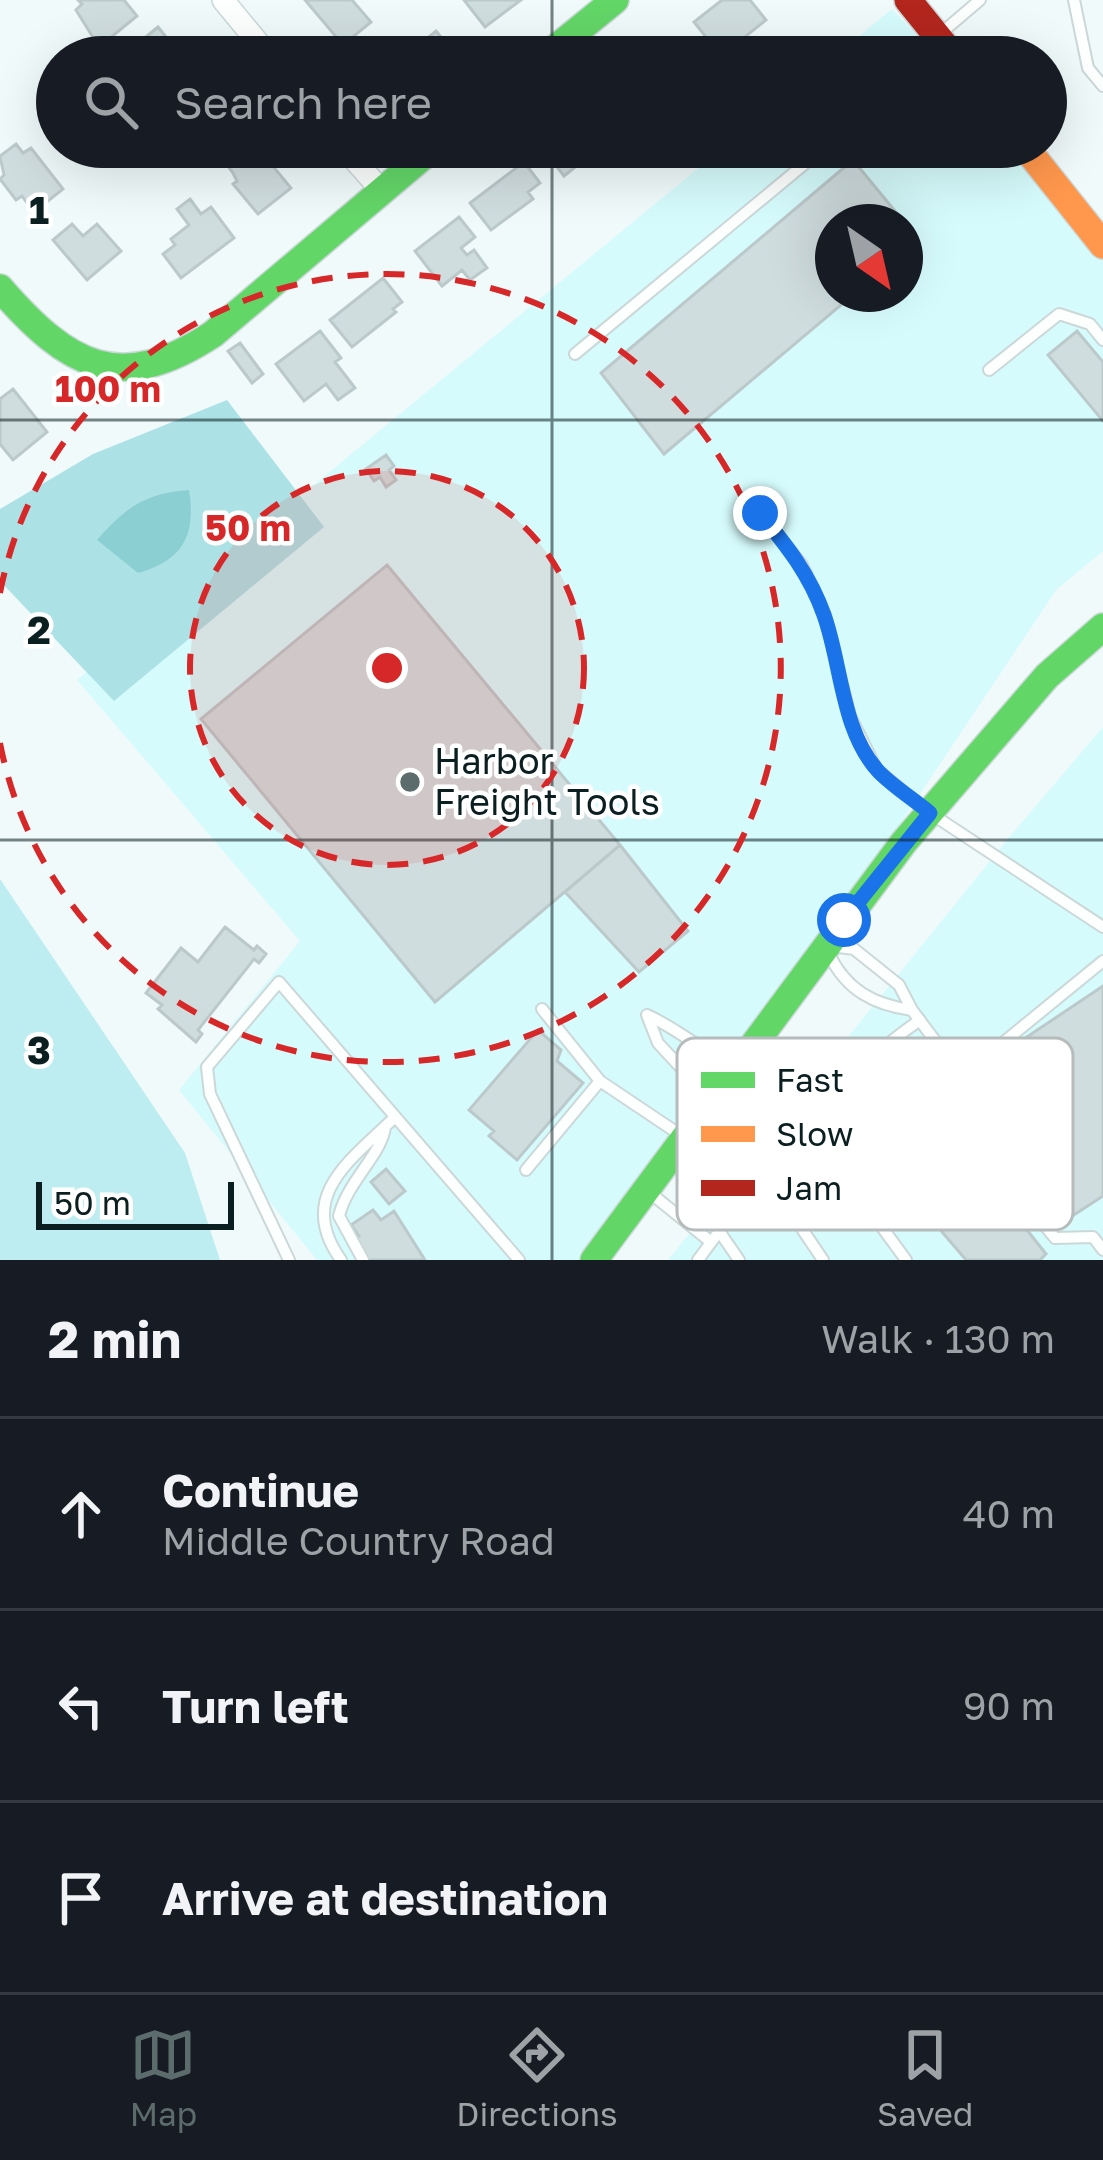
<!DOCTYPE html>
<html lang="en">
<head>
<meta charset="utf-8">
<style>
  body { margin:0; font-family:"Golos Text",sans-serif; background:#20242c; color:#f1f3f6 }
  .compass { position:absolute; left:815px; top:204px; width:108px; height:108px; border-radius:50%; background:#171b24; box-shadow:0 12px 48px #0002; rotate:146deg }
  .scale { position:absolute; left:36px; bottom:30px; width:198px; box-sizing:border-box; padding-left:12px; border:6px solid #0c1f20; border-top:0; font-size:33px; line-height:42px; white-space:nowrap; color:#0c1f20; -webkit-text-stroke:9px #fff; paint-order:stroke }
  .stop { position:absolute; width:36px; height:36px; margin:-27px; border:9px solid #1a73e8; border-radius:50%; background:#fff }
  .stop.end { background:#1a73e8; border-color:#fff; box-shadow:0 3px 12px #0008 }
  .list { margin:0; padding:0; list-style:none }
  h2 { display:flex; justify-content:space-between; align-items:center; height:156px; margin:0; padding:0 48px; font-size:51px }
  h2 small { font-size:39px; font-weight:400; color:#9ea1a6 }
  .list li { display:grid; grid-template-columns:78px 1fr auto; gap:36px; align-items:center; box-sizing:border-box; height:192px; padding:0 48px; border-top:3px solid #363941 }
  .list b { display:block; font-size:45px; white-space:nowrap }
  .list p { margin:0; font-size:39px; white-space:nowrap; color:#9ea1a6 }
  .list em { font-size:39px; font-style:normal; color:#9ea1a6 }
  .icon { flex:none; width:66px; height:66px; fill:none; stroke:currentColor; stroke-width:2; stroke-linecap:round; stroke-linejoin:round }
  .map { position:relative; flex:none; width:1103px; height:1260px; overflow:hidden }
  .search { position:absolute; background:#171b24; box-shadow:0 12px 48px #0002; left:36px; right:36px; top:36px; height:132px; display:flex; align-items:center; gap:30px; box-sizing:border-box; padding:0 42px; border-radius:66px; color:#9ea1a6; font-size:45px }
  .sheet { height:732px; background:#171b24 }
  nav { display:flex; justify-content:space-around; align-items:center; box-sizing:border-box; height:168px; border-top:3px solid #363941; background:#171b24; font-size:33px; color:#9ea1a6 }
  nav a { display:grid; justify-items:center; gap:6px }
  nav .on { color:#5c6c6d }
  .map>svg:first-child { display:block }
  .built { fill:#d6fbfc; fill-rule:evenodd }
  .green { fill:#bdedf0 }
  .forest { fill:#ace2e6 }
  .water { fill:#8ccfd2 }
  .building { fill:#d0ddde; stroke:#bcc9ca; stroke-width:3 }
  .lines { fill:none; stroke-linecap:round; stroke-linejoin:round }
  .lane-casing { stroke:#cbd8d8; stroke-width:14 }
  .street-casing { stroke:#cbd8d8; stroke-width:24 }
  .fast-casing { stroke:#cbd8d8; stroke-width:30 }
  .slow-casing { stroke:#cbd8d8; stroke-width:30 }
  .jam-casing { stroke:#cbd8d8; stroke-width:30 }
  .lane { stroke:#fdfefe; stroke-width:10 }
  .street { stroke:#fdfefe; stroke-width:21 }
  .fast { stroke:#63d668; stroke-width:27 }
  .slow { stroke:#ff974d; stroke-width:27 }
  .jam { stroke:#b3261e; stroke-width:27 }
  .route { stroke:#1a73e8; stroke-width:15 }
  .grid { fill:none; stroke:#0c1f20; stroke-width:3; stroke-opacity:0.55 }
  .ring { fill:none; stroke:#d62828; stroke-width:6; stroke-dasharray:21 15 }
  .poi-dot { fill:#5c6c6d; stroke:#fff; stroke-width:4.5 }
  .labels { text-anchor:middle; stroke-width:9; stroke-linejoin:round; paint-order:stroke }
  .poi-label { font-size:36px; fill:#0c1f20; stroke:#fff; text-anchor:start }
  .key { fill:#fff; stroke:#b6bcbc; stroke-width:3 }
  .key-label { font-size:33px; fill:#0c1f20 }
  .grid-label { font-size:39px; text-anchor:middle; font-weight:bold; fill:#0c1f20; stroke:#fff; stroke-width:9; stroke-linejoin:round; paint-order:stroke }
  .centre { fill:#d62828; stroke:#fff; stroke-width:6 }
  .ring-label { font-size:36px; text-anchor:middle; font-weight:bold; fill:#d62828; stroke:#fff; stroke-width:9; stroke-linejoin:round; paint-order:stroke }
</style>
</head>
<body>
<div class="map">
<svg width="1103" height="1260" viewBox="0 0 1103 1260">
  <rect width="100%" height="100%" fill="#f0fafb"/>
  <!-- built -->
  <path class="built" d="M892,9L938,57H833Z
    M724,147H1025L1103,245V551L1056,590L746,1055L593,1260H317L179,1090L300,941L77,680ZM833,222H905V294H833Z
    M1103,727V1260H668L1011,835Z"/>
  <!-- green -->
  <path class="green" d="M0,879L185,1153L220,1260H0Z"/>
  <!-- forest -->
  <path class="forest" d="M227,400L324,527L114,701L0,581V509L93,454Z"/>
  <!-- water -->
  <path class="water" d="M189,490C196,534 184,560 138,573L97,540C125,508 145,493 189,490Z"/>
  <!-- building -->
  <path class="building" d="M78,0H124L137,16L99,47L76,10L82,4Z
    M305,0H352L371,22L343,45Z
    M464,0H521L485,27Z
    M722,0H750L766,20L721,56L694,22Z
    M158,27L182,57H134L129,51Z
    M436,31L455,54L452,57H383L398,44L407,55Z
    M16,144L23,153L31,148L63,189L34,212L22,196L16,200L0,179L4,175L0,156Z
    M243,147H257L291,188L258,214L233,184L237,181L233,173L225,162Z
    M542,147H600L564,176Z
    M853,160L904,222H833V294H854L664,454L601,373Z
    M524,162L540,183L528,192L533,199L491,230L470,203Z
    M190,199L201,214L211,207L234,238L181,278L163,254L175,245L171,239L189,225L177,209Z
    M459,217L475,237L461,248L467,255L474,250L487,268L470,280L462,270L442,286L415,251Z
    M72,224L83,236L97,224L121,251L87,280L53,240Z
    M383,278L402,302L393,309L396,312L352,347L330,320Z
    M320,331L341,358L335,362L355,388L338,400L326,384L304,401L276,364Z
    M1077,331L1103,362V421L1048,355Z
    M240,343L263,374L252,383L228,351Z
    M13,389L47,432L13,460L0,444V399Z
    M386,455L394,466L389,470L396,480L386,487L380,477L374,481L366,469Z
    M387,565L620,845L435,1002L201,719Z
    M620,845L688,931L639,972L565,892Z
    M225,927L254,950L257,946L266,954L259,963L254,959L198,1030L202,1034L196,1042L158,1009L162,1005L146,993L181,948L198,962Z
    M1103,986V1196L1060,1224L1029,1179L1071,1147L1009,1049Z
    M538,1030L561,1050L557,1061L583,1083L517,1160L489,1136L494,1131L469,1110Z
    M906,1077L1046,1254L1040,1260H966L914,1199L920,1192L887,1160L892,1152L860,1115Z
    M386,1169L405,1191L389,1204L371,1182Z
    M373,1210L381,1220L394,1211L425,1260H368L354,1240L359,1236L351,1225Z"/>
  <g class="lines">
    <!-- lane casing -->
    <g class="lane-casing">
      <path id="lane" d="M1074,0L1088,68L1103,86
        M940,34L980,0
        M575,354L825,147
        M989,370L1059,314L1090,324L1103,340
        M760,513L802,565L825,615L850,716L877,770L930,813L1103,927
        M831,946L854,949L899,985L912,1010L1002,1130L1001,1172L1055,1238L1093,1237L1103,1250
        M829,954C846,990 874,1005 912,1010
        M542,1009L600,1081L682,1136
        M647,1015L658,1043L709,1098
        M647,1015C678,1029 703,1051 733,1067
        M748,1057L810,1116L846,1178L906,1260
        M961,1077L1103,961
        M526,1170L600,1081
        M765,1174L823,1260
        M649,1192L711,1242
        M719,1231L739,1260
        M289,1260L210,1094L207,1067L279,982L519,1260
        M341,1260C295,1196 351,1160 395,1117
        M363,1260L339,1216C347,1182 382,1154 385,1127
        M698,1260C763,1172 829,1083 920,1020"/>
    </g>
    <!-- street casing -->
    <g class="street-casing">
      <path id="street" d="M223,0L270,57
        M343,147L381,190"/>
    </g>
    <!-- fast casing -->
    <g class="fast-casing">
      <path id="fast" d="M545,57L615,0
        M0,288C68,366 119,396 213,334L434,147
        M594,1260L904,842L1047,676L1103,627"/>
    </g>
    <!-- slow casing -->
    <g class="slow-casing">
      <path id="slow" d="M1025,147L1103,245"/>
    </g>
    <!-- jam casing -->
    <g class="jam-casing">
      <path id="jam" d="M908,0L954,57"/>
    </g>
    <!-- lane -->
    <use href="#lane" class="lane"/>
    <!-- street -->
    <use href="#street" class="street"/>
    <!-- fast -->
    <use href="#fast" class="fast"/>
    <!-- slow -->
    <use href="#slow" class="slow"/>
    <!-- jam -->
    <use href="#jam" class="jam"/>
  </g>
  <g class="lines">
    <!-- route -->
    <path class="route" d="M760,513C787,546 810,575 824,615C842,665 841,731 879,772C894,787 913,799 930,813L844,920"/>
  </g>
  <!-- grid -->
  <path class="grid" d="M552,0V57M552,147V1260M0,420H1103M0,840H1103"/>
  <!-- distance rings -->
  <circle cx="387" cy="668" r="197" fill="#d62828" fill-opacity=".12"/>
  <g class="ring">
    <circle cx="387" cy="668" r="197"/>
    <path d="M0 593A394 394 0 1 1 0 743"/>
  </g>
  <!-- markers -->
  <circle class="poi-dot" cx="410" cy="782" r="12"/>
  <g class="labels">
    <!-- poi labels -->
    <g class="poi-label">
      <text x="434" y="774">Harbor<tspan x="434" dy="41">Freight Tools</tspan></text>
    </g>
  </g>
  <!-- legend -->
  <rect x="677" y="1038" width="396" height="192" rx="18" class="key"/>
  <rect x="701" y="1072" width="54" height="16" fill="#63d668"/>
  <rect x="701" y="1126" width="54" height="16" fill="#ff974d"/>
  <rect x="701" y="1180" width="54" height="16" fill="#b3261e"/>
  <g class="key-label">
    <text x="776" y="1092">Fast</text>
    <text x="776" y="1146">Slow</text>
    <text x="776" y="1200">Jam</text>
  </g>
  <g class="grid-label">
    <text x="39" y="224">1</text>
    <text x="39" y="644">2</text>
    <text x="39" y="1064">3</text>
  </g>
  <circle cx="387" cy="668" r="18" class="centre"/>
  <g class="ring-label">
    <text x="108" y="402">100 m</text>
    <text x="248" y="541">50 m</text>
  </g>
</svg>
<svg class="compass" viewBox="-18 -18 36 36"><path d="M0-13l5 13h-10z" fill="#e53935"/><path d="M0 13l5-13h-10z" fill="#9ea1a6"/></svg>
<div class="scale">50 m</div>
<div class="stop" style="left:844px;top:920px"></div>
<div class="stop end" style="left:760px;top:513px"></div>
<div class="search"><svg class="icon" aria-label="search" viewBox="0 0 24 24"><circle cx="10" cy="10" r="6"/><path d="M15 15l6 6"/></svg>Search here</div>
</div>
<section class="sheet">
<h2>2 min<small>Walk · 130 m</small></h2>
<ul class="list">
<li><svg class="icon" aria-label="ahead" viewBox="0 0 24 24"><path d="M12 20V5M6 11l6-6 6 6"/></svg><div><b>Continue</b><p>Middle Country Road</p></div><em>40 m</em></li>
<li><svg class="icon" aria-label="left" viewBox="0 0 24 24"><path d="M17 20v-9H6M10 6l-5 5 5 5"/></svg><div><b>Turn left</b></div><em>90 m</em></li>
<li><svg class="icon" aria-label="arrive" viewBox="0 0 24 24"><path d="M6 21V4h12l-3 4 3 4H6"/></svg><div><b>Arrive at destination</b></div></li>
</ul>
</section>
<nav>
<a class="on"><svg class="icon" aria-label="map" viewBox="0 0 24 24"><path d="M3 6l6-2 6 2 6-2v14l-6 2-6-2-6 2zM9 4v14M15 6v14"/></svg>Map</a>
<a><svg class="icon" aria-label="directions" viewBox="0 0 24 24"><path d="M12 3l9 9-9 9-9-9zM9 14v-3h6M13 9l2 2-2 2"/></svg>Directions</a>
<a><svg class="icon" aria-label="saved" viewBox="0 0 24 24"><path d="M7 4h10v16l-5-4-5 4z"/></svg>Saved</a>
</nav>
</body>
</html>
